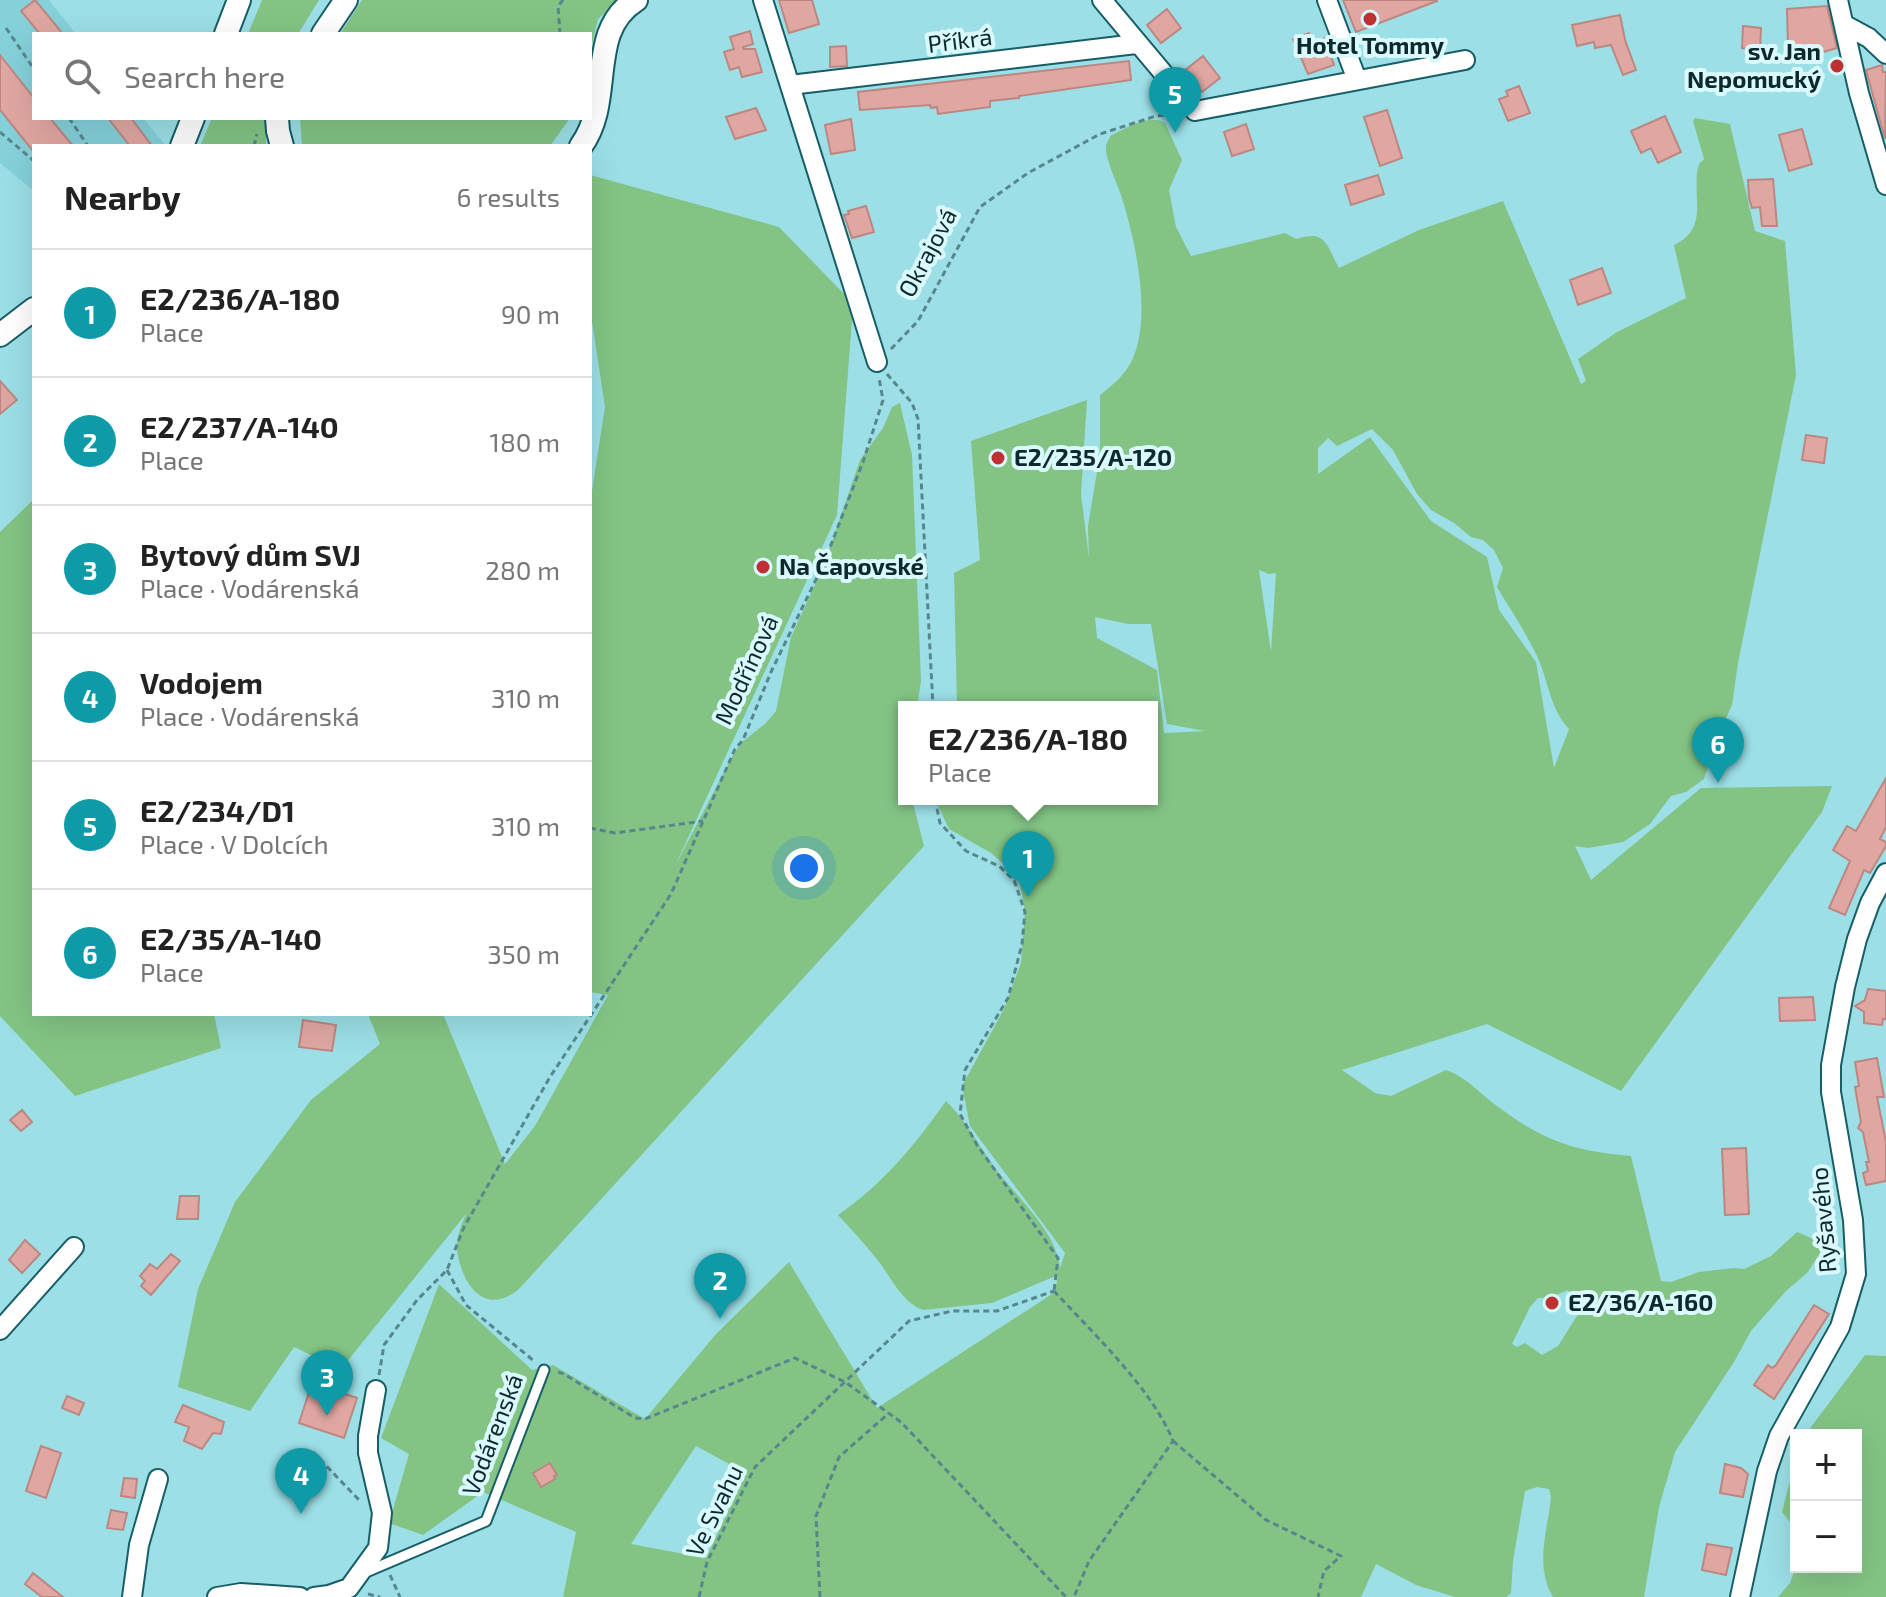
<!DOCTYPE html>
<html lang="en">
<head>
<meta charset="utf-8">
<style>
  body { margin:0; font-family:"Exo 2",sans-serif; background:#f6f6f6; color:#222 }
  .controls { position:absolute; right:24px; bottom:24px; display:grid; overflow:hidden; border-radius:0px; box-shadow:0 8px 32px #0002 }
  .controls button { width:72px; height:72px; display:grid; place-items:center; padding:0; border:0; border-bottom:2px solid #e0e0e0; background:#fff; color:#222; font:40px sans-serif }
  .you { position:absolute; left:804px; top:868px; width:28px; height:28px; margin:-20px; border:6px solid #fff; border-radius:50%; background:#1a73e8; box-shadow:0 0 0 12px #1a73e833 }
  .badge { display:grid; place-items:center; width:52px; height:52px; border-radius:50%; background:#0f766e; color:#fff; font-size:26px; font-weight:700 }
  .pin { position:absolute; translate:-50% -66px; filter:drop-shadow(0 2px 4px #0008) }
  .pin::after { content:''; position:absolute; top:42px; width:28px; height:24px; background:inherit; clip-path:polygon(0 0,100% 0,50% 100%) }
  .popup { position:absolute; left:898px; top:701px; width:260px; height:104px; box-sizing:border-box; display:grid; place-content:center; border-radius:0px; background:#fff; filter:drop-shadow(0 2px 6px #0005); font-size:26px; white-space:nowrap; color:#767676 }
  .popup b { font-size:30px; color:#222 }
  .popup::after { content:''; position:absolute; left:50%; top:100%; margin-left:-16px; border:16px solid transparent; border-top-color:#fff }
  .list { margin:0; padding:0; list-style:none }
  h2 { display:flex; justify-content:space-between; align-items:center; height:104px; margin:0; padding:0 32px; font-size:34px }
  h2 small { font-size:26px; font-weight:400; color:#767676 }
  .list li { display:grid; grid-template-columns:52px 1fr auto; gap:24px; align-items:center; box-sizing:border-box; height:128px; padding:0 32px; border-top:2px solid #e0e0e0 }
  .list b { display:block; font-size:30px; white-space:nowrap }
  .list p { margin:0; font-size:26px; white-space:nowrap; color:#767676 }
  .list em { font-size:26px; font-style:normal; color:#767676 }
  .icon { flex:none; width:44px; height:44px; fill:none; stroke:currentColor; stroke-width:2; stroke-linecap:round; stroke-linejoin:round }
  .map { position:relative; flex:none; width:1886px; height:1597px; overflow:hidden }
  .search { position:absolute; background:#fff; box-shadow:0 8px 32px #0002; left:32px; top:32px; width:560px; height:88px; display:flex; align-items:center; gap:20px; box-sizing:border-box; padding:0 28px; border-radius:0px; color:#767676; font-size:30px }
  .panel { position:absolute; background:#fff; box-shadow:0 8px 32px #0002; left:32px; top:144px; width:560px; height:872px; border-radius:0px }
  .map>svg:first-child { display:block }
  .built { fill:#85d1da }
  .green { fill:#83c485; fill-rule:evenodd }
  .building { fill:#e0a7a2; stroke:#bd8781; stroke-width:2 }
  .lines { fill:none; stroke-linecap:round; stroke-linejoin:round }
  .service-casing { stroke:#175e66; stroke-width:13 }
  .minor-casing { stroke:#175e66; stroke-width:22 }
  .tertiary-casing { stroke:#175e66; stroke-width:26 }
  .path { stroke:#57878d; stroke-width:3; stroke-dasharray:6 4; stroke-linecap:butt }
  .service { stroke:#fff; stroke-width:9 }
  .minor { stroke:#fff; stroke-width:18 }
  .tertiary { stroke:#fff; stroke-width:22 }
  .poi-dot { fill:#bf3032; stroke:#d9f9fd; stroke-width:3 }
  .labels { text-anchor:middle; stroke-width:8; stroke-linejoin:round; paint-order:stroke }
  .street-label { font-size:24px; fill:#0d292c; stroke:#d9f9fd }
  .poi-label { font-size:24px; font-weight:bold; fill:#0d292c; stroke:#d9f9fd; text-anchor:start }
</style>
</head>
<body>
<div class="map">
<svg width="1886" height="1597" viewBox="0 0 1886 1597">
  <rect width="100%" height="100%" fill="#9cdfe7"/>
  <!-- built -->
  <path class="built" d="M0,0H49L76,34H34V118H143L166,146H34V191L0,163Z"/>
  <!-- green -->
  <path class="green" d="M262,0H319L298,34H248Z
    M362,0H619L598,19L590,52V34H340Z
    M212,118H266V146H200Z
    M300,118H570L550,146H302Z
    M1695,118L1730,124L1755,231L1785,241L1796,375L1738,663L1732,705L1717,738L1704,779L1686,792L1671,796L1650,824L1623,842L1588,848L1575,846L1591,880L1701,788L1832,786L1822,812L1621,1091L1487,1024L1342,1070L1375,1093L1391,1096L1446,1070C1467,1077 1480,1094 1497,1106C1544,1141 1573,1151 1631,1156L1661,1281L1671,1282L1699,1272L1734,1268L1744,1269L1771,1256L1797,1232L1818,1241L1821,1251L1808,1272L1786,1291L1751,1331L1734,1362L1675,1452L1659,1507L1644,1597H1553C1534,1566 1548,1530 1551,1497L1549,1489L1537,1487L1525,1491L1513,1561L1511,1593L1506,1597H1455L1416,1585L1376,1564L1361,1597H563L576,1532L483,1492L423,1535L389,1523L409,1454L381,1438L439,1284L532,1370L553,1365L645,1419L716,1334L789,1262L877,1408L1055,1292L1058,1275L992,1303L923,1310C900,1301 891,1276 876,1258C864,1243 851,1229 838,1215C882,1185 915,1145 946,1101C966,1120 979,1146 995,1168C1016,1196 1057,1232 1060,1268L1065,1253L970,1126L962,1086L1004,1009L1021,963L1025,912L1019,877L991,853L949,829L935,799H1152V707H957L954,573L980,560L971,441L1087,400L1081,494L1089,558L1088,526L1100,453V395C1114,384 1126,374 1133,358C1152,314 1135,239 1121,195C1117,183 1105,158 1106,147C1106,143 1109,140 1110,136C1126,128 1149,113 1165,123L1182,160L1169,190L1176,227L1191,256L1285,233L1296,239C1327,229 1326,245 1339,268L1419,230L1503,201L1581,384L1586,381L1578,359L1617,332L1686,298L1674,245C1707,229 1694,203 1697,172L1699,164L1704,159L1693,121ZM1372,429L1393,450L1417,494L1431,510L1454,523L1471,537L1483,540L1494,550L1503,568L1497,587C1510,609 1525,631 1536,654C1548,678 1550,710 1569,729L1554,768L1536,662L1499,610L1487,557L1431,521L1370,437L1318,474V448L1328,438L1337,446ZM1259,570L1269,574L1276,573L1271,652ZM1095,617L1128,624H1151L1167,724L1205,731L1164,733L1157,670L1097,638ZM1568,1290L1580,1311L1558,1346L1542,1355L1525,1343L1517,1347L1512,1344L1530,1307L1538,1298H1549ZM696,1446L746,1473L706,1558L631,1544Z
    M590,175L779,227L847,297L852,320L837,515L675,866L732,757L741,743L766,723L776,711L791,637L824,565L860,460L883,428L892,407L900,403L912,455L921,681L917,707H904V799H912L924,846L519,1289C484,1318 461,1283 457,1249C456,1236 462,1224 466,1214L341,1369L294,1347L250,1411L178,1387L198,1289L235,1202L311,1100L380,1044L368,1014H443L505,1164L535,1126L608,995L590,992V504L605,407L590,308Z
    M34,499V1014H214L221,1048L75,1096L0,1016V532Z
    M1865,1355L1886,1356V1597H1778L1790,1583L1796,1567H1856V1435H1805Z
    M1796,1457V1530L1782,1512Z"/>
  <!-- building -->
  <path class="building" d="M35,0L40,6L63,34H40L21,11Z
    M779,0H812L819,24L789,33Z
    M1343,0H1437V1L1356,32Z
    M1827,6L1837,48L1823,52L1821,46L1788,47L1787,9Z
    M1167,9L1181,28L1161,43L1147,25Z
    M1620,15L1625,40L1636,70L1623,75L1611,45L1595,48L1594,42L1577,46L1572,25Z
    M1743,26L1761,28L1760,50L1742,48Z
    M750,31L753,44L743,47L744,49H755L762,72L742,77L739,67L730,70L724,52L734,49L730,37Z
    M1309,33L1312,43L1325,38L1334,65L1308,74L1293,39Z
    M846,46L847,66L830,67V47Z
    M0,55L34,98V118H50L73,146H34V152L29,146L0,110Z
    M1203,56L1220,78L1202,92L1184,71Z
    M1129,61L1131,80L1019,96V98L990,101V107L938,114L937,107L931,108L930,105L860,110L858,92Z
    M1882,65L1883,72H1886L1885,139L1866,70Z
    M1519,86L1530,113L1508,121L1499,99L1508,96L1506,91Z
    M756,108L766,130L735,139L726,117Z
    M1387,110L1402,158L1380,166L1364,117Z
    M1665,116L1681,152L1658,163L1651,148L1641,153L1631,131Z
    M108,118H131L152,146H130Z
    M851,119L855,150L831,154L825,125Z
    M1246,124L1254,149L1232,156L1224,132Z
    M1802,129L1812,164L1789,171L1779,135Z
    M1378,175L1384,194L1351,205L1345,185Z
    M1773,179L1777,226H1762L1760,207L1752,208L1749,198L1748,180Z
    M866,206L874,232L852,238L844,215L849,214L848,211Z
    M1602,268L1611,293L1578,305L1570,280Z
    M0,381L17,400L0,414Z
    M1806,435L1827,438L1824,463L1802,460Z
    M1886,778V827L1880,839L1886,842V846L1870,873L1864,870L1845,915L1829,908L1850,861L1833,850L1847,826L1856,831Z
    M1868,989L1886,991V1019H1883L1882,1025L1864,1023V1012L1855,1006L1865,1000Z
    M1813,997L1815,1020L1780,1021L1779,998Z
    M303,1020L336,1025L332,1051L299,1047Z
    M1877,1058L1884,1097H1877L1886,1142V1181L1866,1185L1863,1173L1868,1171L1866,1162H1869L1863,1132L1858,1128L1861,1122L1855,1087L1859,1086L1855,1062Z
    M22,1110L32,1122L21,1131L10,1120Z
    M1746,1148L1749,1214L1725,1215L1722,1149Z
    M180,1196H199L198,1219H177Z
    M25,1240L40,1254L22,1273L9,1260Z
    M171,1254L180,1261L151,1295L141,1286L145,1281L140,1276L150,1264L157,1269Z
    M1814,1305L1829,1314L1774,1399L1754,1385L1768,1365L1772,1368L1776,1365Z
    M312,1383L357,1398L344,1438L299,1423Z
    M67,1396L84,1403L79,1415L62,1408Z
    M183,1405L224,1422L221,1434L213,1433L202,1449L184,1441L189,1427L175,1422Z
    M41,1446L61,1453L46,1498L26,1491Z
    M550,1463L557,1475L554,1476L555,1479L541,1487L533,1473Z
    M1725,1464L1741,1468L1748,1474L1743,1497L1720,1493Z
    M124,1478L137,1479L135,1498L121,1496Z
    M111,1510L127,1513L123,1530L107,1528Z
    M1707,1544L1732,1548L1726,1575L1702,1570Z
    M33,1573L63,1597H42L25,1584Z"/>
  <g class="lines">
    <!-- service casing -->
    <g class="service-casing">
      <path id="service" d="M366,1572L486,1521L544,1370"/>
    </g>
    <!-- minor casing -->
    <g class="minor-casing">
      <path id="minor" d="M763,0L877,362
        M1102,0L1195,111L1465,60
        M1327,0L1357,80
        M1838,0L1859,93L1886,185
        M1845,25L1869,38L1886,54
        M790,85L1136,44
        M0,1330L74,1247
        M132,1597L139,1545L158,1479
        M217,1597L241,1593L300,1597
        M314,1597L329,1595L349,1588L378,1548L382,1513L368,1453V1436L376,1390
        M1740,1597L1767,1471L1779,1436L1840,1327L1856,1274L1853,1220L1831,1092V1065L1845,987L1857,939L1870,903L1886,873"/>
    </g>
    <!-- tertiary casing -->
    <g class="tertiary-casing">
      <path id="tertiary" d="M226,34L239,0
        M323,34L346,0
        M277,118L278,131L282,146
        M182,146L193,118
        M581,146C615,100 585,32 636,0
        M0,335L34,309"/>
    </g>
    <!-- path -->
    <path class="path" d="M6,28L34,69
      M560,34L558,6L563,0
      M69,118L88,146
      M0,132L34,161
      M254,146L257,134
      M891,349L918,321L980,207L1028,173L1100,134L1156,116L1176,114
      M887,374L912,403L918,419L933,707
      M935,799L940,823L966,851L999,866L1014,880L1025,912L1022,944L1008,998L965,1070L960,1114L977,1145L1058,1258L1054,1291
      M590,828L615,833L703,821
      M447,1270L466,1305L534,1361
      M1054,1291C1092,1332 1153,1390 1173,1441L1089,1561L1074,1597
      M558,1372L564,1374L635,1418L645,1419L795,1358L845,1382L901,1422L1066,1597
      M379,1375L384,1345L417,1300L447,1270L464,1227L550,1077L671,894L735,749L743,740L771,672L824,563L863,462L883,400L879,378
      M1173,1441L1266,1520L1341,1556L1324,1571L1318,1597
      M313,1452L360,1501
      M390,1575L400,1597
      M368,1594L380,1597
      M699,1597L707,1562L755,1467L909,1321L952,1311H997L1054,1291
      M820,1597L816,1516L839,1457L889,1413"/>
    <!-- service -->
    <use href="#service" class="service"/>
    <!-- minor -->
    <use href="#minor" class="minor"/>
    <!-- tertiary -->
    <use href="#tertiary" class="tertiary"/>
  </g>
  <!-- markers -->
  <g class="poi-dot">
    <circle cx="1370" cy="19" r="8"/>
    <circle cx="1837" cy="66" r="8"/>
    <circle cx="998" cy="458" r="8"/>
    <circle cx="763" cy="567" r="8"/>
    <circle cx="1552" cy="1303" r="8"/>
  </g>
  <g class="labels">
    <!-- street labels -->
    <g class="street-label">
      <text transform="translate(960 41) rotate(-7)" y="8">Příkrá</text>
      <text transform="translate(928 253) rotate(-62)" y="8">Okrajová</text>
      <text transform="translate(747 670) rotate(-65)" y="8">Modřínová</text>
      <text transform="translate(1824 1220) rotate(-95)" y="8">Ryšavého</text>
      <text transform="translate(493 1435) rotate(-69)" y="8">Vodárenská</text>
      <text transform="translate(715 1511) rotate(-64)" y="8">Ve Svahu</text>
    </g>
    <!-- poi labels -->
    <g class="poi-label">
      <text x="1370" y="54" text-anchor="middle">Hotel Tommy</text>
      <text x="1821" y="60" text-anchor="end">sv. Jan<tspan x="1821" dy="28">Nepomucký</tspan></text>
      <text x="1014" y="466">E2/235/A-120</text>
      <text x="779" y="575">Na Čapovské</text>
      <text x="1568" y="1311">E2/36/A-160</text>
    </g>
  </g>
</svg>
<div class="controls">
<button>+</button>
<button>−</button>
</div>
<div class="you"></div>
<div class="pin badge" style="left:1028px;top:897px;background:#0f9aa8">1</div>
<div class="popup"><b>E2/236/A-180</b>Place</div>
<div class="pin badge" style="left:720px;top:1319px;background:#0f9aa8">2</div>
<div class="pin badge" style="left:327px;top:1416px;background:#0f9aa8">3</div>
<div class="pin badge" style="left:301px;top:1514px;background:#0f9aa8">4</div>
<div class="pin badge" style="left:1175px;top:133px;background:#0f9aa8">5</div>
<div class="pin badge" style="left:1718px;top:783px;background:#0f9aa8">6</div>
<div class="search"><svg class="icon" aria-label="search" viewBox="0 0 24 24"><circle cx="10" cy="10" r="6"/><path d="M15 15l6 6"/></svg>Search here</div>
<section class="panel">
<h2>Nearby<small>6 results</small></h2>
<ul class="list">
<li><span class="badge" style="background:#0f9aa8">1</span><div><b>E2/236/A-180</b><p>Place</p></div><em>90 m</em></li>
<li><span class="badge" style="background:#0f9aa8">2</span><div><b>E2/237/A-140</b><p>Place</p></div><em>180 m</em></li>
<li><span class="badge" style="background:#0f9aa8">3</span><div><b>Bytový dům SVJ</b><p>Place · Vodárenská</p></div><em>280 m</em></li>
<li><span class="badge" style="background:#0f9aa8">4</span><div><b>Vodojem</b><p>Place · Vodárenská</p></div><em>310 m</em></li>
<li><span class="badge" style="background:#0f9aa8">5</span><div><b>E2/234/D1</b><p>Place · V Dolcích</p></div><em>310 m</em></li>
<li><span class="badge" style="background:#0f9aa8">6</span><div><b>E2/35/A-140</b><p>Place</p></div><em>350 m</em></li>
</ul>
</section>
</div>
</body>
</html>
